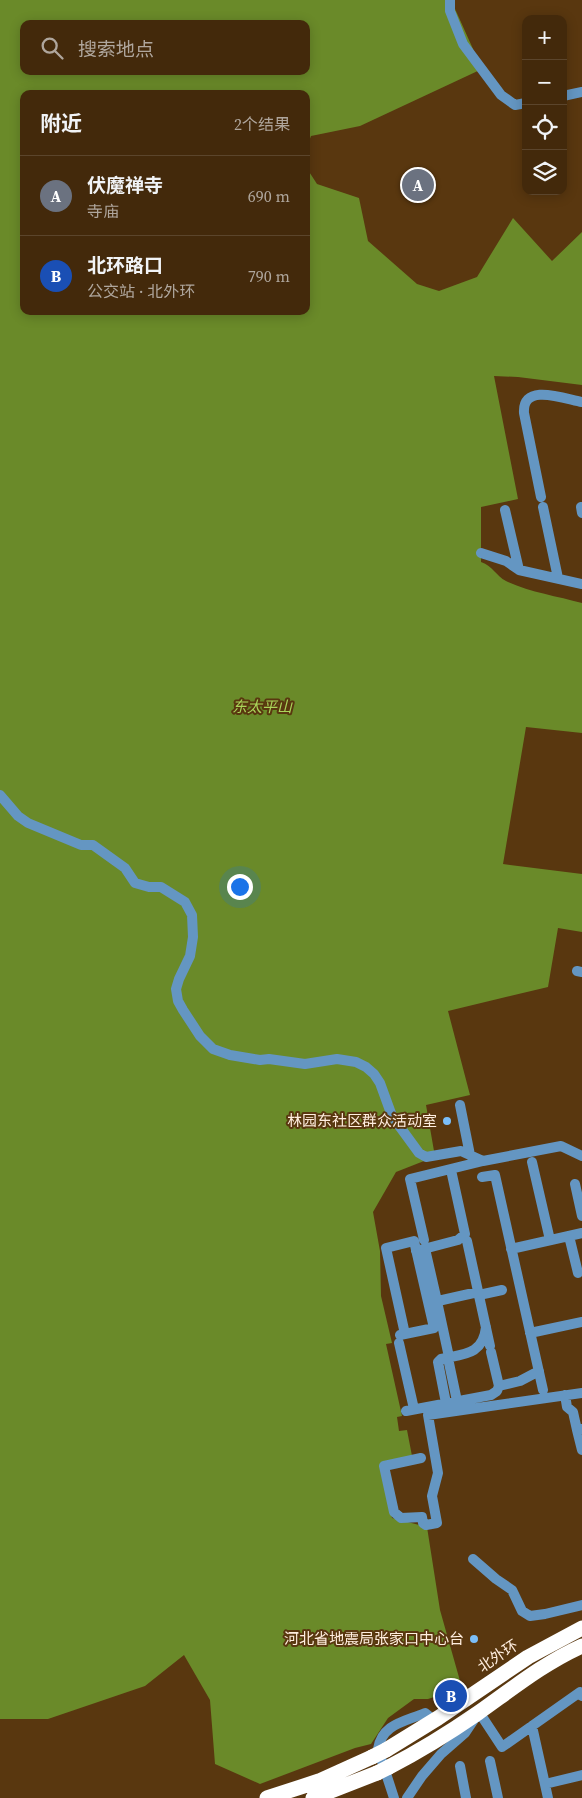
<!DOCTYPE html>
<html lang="zh">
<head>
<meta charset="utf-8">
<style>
  body { margin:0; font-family:"Source Serif 4","Noto Sans SC",serif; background:#4a3114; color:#f1f3f6 }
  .controls { position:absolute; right:15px; top:15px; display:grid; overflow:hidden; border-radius:10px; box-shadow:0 2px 12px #0003 }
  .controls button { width:45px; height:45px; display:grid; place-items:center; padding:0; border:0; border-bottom:1px solid #5b452c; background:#43290b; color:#f1f3f6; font:25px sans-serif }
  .you { position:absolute; left:239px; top:886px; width:18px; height:18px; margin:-12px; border:4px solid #fff; border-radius:50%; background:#1a73e8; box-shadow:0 0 0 8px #1a73e833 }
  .badge { display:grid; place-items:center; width:32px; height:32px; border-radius:50%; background:#7bbef8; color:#fff; font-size:16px; font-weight:700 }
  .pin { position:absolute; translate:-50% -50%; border:2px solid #fff; box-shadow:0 1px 5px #0006 }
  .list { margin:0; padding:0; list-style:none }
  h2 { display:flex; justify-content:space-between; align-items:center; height:65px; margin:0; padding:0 20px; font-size:21px }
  h2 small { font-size:16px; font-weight:400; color:#afa69d }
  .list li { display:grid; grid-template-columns:32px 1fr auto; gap:15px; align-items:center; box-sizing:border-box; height:80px; padding:0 20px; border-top:1px solid #5b452c }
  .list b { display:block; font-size:19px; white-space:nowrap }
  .list p { margin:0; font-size:16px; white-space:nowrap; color:#afa69d }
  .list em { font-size:16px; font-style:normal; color:#afa69d }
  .icon { flex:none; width:28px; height:28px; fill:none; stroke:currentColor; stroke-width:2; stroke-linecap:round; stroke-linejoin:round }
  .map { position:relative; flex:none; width:582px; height:1798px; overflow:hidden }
  .search { position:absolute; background:#43290b; box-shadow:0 2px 12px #0003; left:20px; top:20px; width:290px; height:55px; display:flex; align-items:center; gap:12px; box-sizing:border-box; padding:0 18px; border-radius:10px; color:#afa69d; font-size:19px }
  .panel { position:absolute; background:#43290b; box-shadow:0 2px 12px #0003; left:20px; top:90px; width:290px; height:225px; border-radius:10px }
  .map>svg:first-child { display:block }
  .forest { fill:#6a8a29; fill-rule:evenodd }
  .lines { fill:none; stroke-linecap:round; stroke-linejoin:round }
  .minor { stroke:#6496c2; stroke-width:10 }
  .highway { stroke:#fff; stroke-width:15 }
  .highway-bridge { stroke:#fff; stroke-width:15 }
  .poi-dot { fill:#7bbef8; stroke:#59370f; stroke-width:2 }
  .labels { text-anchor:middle; stroke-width:4; stroke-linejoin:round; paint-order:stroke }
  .park-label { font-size:15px; font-style:italic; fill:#aad55a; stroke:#59370f }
  .poi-label { font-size:15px; fill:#ffeedf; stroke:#59370f; text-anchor:end }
  .street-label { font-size:15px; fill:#ffeedf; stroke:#59370f }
</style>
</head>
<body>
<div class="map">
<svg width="582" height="1798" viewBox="0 0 582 1798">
  <rect width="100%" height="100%" fill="#59370f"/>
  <!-- forest -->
  <path class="forest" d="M0,0H451L482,69L360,126L311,136L306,149V94H24V311H306V167L317,184L359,198L368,241L417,284L439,291L477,277L513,218L552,261L582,232V385L518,377L494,376L518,499L481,507V562C493,566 496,576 506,581C529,592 557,596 582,603V733L526,727L503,864L582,874V932L558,928L548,987L448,1011L470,1095L426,1105L434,1151L424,1161L396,1172L373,1212L380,1251L381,1296L392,1343L386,1344L402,1416L397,1417L399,1431L407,1430L412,1456L381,1464L392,1518L427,1527L440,1610L462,1688L428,1699H414L388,1718L371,1744L355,1748L260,1784L215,1764L210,1700L184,1655L145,1686L48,1719H0ZM24,24H306V71H24Z"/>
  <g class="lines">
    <!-- minor -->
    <path class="minor" d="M450,0V11L463,44L501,95L515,105L526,103
      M563,96L582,92
      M541,497L524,413C522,382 565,399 582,402
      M543,507L558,578
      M581,507L582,513
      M505,510L519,570
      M481,553L506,561L519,570L582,584
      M0,795L18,816L28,823L81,845H93L125,868L135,883L149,887H161L185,902L192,915L193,937L190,956L179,979L176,989L178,1001L183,1010L200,1036L213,1049L230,1055L260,1060L269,1059L305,1064L337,1059L356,1062L366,1067L374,1074L380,1083L392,1116L419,1153L426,1157L461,1151L483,1161L561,1146L582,1156
      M577,971L582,972
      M460,1105L470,1155
      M532,1162L550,1240
      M482,1177L495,1175L543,1390
      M575,1184L582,1216
      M569,1236L578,1273
      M424,1240L410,1179L483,1161
      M467,1241L490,1346
      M511,1249L582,1233
      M416,1251L458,1240L465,1234L451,1170
      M426,1253L437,1301
      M479,1295L502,1290
      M429,1303L478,1292
      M438,1306L449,1357
      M530,1333L582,1322
      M400,1335L434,1328L414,1241L386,1248L405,1334
      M399,1343L414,1409
      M491,1352L499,1386
      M449,1363L457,1401
      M565,1395L567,1407L573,1412L577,1430
      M446,1403L438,1362L441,1359C464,1354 483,1355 486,1327
      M406,1411L491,1395L497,1391L499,1386L520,1381L539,1371
      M582,1429L577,1430L582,1450
      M421,1458L384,1466L394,1512L401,1518L422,1517L423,1523L426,1525L437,1523L432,1496L438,1473L428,1415L582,1393
      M473,1559L496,1579L512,1590L522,1611L530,1616L545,1614L582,1605
      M532,1726L548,1798
      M490,1761L498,1798
      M460,1766L466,1798
      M545,1784L582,1775
      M394,1798L378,1749C382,1724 404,1722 425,1713L430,1717V1723
      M407,1798L422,1776L441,1754L465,1733L479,1712L502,1747L580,1692L582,1696"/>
    <!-- highway -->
    <path class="highway" d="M386,1750L438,1718L528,1657L582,1628
      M389,1767C420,1751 449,1733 478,1713C512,1689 544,1663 582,1646
      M267,1798L319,1781L372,1757
      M313,1798L377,1773"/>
    <!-- highway-bridge -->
    <path class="highway-bridge" d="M372,1757L386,1750
      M377,1773L389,1767"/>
  </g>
  <!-- markers -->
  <g class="poi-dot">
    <circle cx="447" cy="1121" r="5"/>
    <circle cx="474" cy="1639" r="5"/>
  </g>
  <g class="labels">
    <!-- park labels -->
    <g class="park-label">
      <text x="262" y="712">东太平山</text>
    </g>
    <!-- poi labels -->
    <g class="poi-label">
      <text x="437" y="1126">林园东社区群众活动室</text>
      <text x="464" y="1644">河北省地震局张家口中心台</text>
    </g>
    <!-- street labels -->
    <g class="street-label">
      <text transform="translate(498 1656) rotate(-34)" y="5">北外环</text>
    </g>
  </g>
</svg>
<div class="controls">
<button>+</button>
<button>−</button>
<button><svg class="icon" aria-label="locate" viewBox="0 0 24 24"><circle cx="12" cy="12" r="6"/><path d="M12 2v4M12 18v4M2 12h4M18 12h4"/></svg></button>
<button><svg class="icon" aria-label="layers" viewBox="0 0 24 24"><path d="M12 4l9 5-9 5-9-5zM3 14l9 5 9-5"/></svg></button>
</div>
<div class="you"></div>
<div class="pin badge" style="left:418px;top:185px;background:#6b7280">A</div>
<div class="pin badge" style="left:451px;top:1696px;background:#1a4fb4">B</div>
<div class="search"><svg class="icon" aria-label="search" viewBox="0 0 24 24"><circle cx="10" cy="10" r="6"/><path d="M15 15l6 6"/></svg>搜索地点</div>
<section class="panel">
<h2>附近<small>2个结果</small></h2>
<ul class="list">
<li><span class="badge" style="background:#6b7280">A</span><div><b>伏魔禅寺</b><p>寺庙</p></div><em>690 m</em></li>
<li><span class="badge" style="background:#1a4fb4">B</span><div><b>北环路口</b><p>公交站 · 北外环</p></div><em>790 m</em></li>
</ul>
</section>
</div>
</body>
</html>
